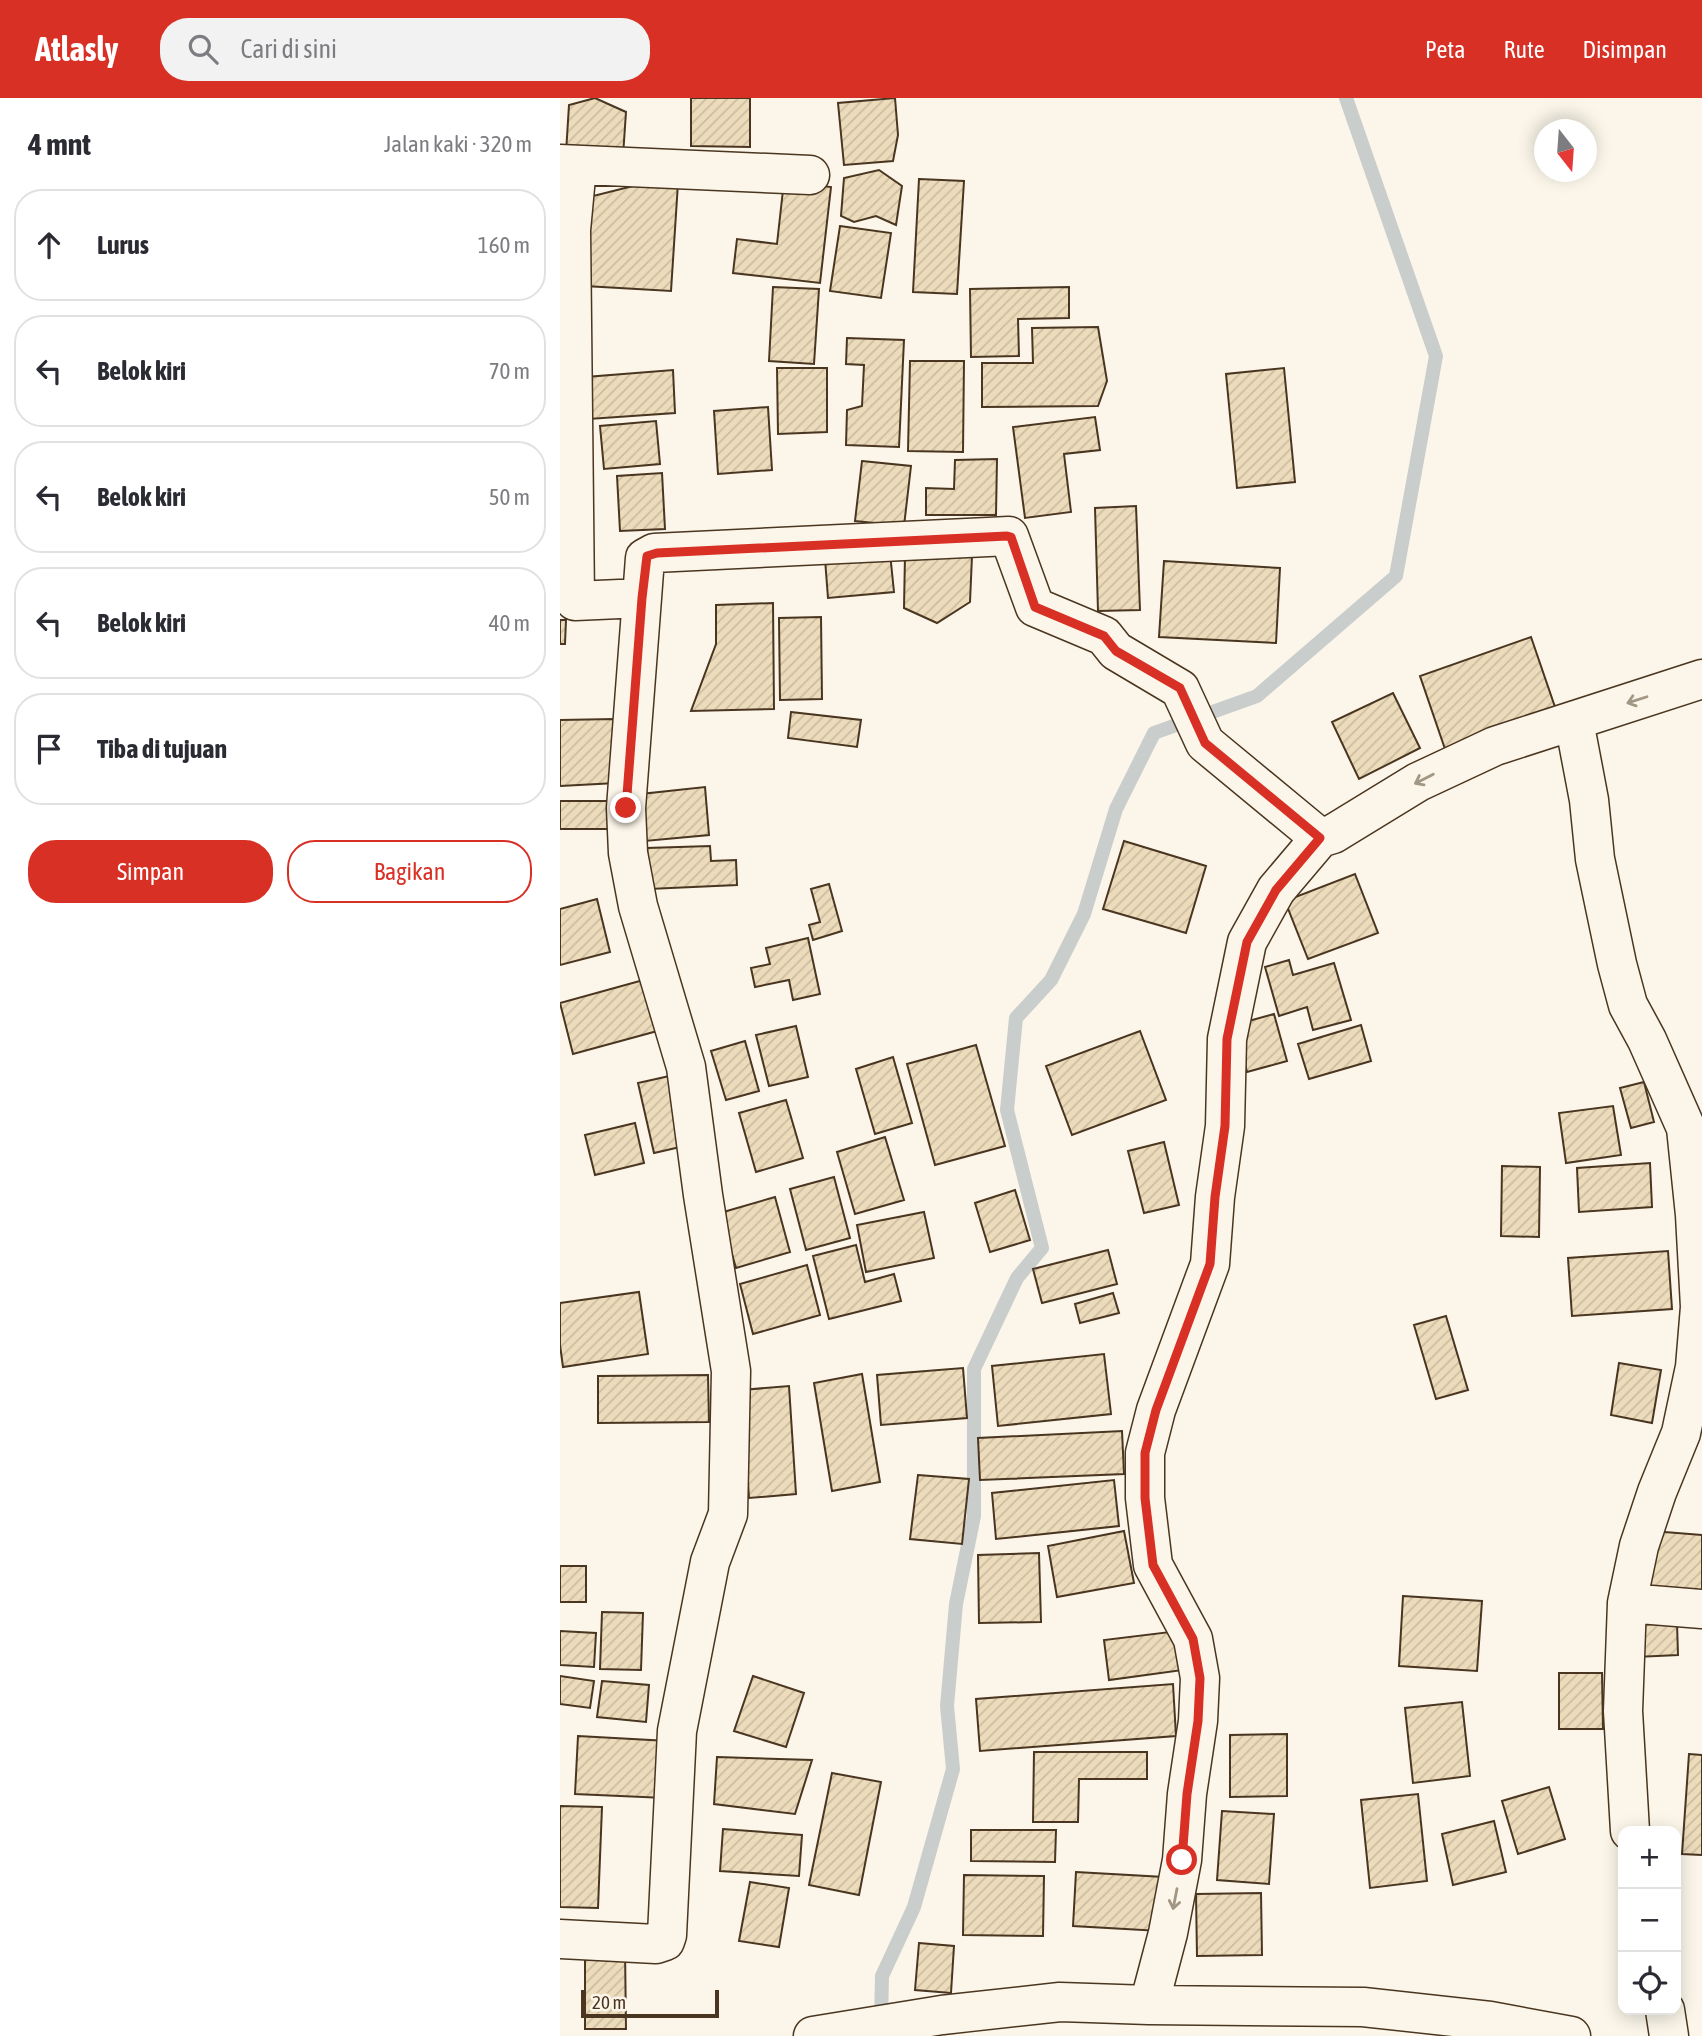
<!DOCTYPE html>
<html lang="id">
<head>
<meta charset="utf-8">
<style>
  body { margin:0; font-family:"Asap Condensed",sans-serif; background:#f2f2f3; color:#2b2b33 }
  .controls { position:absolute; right:21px; bottom:21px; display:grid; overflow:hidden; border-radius:14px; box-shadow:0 4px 18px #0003 }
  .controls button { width:63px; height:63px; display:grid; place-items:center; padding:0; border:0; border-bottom:2px solid #e1e1e2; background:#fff; color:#2b2b33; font:35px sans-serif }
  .compass { position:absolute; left:974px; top:21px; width:63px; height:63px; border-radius:50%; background:#fff; box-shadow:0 4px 18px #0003; rotate:163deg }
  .scale { position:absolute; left:21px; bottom:18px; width:138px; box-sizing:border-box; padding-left:7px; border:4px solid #4a3520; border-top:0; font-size:19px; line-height:24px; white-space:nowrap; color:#4a3520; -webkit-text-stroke:5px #fbf6e9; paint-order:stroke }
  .stop { position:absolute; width:21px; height:21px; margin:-16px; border:5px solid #d93025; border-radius:50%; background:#fff }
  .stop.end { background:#d93025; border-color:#fff; box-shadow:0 2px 7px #0008 }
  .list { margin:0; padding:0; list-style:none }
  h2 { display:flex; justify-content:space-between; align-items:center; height:91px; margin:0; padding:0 28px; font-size:30px }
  h2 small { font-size:23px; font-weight:400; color:#7c7c81 }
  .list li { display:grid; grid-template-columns:46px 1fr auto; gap:21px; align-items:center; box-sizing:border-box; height:112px; margin:0 14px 14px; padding:0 14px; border:2px solid #e1e1e2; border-radius:28px }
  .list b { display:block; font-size:26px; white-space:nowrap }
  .list em { font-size:23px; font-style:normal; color:#7c7c81 }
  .actions { display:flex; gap:14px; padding:21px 28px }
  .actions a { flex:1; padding:16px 0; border:2px solid #d93025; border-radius:28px; text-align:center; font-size:24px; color:#d93025 }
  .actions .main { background:#d93025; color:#fff }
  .icon { flex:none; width:38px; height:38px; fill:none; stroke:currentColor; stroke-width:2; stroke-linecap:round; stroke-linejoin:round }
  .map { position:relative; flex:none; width:1142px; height:1938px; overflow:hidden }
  header { display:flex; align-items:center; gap:42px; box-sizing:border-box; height:98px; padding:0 35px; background:#d93025; color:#fff }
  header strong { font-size:33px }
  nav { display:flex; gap:38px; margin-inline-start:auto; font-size:24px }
  .search { width:490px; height:63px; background:#f2f2f3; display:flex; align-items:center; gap:18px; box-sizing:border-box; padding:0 24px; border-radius:28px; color:#7c7c81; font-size:26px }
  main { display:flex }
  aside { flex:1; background:#fff }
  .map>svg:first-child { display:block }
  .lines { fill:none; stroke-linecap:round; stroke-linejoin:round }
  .stream { stroke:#c9cecd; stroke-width:14 }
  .building { fill:url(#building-hatch); stroke:#4a3520; stroke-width:2 }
  .minor-casing { stroke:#4a3520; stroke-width:41 }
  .minor { stroke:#fbf6e9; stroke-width:38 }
  .oneway { stroke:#a29684 }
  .route { stroke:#d93025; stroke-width:9 }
</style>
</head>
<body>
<header>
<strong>Atlasly</strong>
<div class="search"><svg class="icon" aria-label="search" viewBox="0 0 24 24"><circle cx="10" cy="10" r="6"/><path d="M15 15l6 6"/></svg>Cari di sini</div>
<nav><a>Peta</a><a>Rute</a><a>Disimpan</a></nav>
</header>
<main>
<aside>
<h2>4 mnt<small>Jalan kaki · 320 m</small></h2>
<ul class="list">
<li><svg class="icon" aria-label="ahead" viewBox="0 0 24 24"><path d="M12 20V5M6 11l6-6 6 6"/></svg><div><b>Lurus</b></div><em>160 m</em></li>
<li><svg class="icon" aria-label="left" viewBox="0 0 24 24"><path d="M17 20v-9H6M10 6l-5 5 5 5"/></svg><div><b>Belok kiri</b></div><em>70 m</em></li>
<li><svg class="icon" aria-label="left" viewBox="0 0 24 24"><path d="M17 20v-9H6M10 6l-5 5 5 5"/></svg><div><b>Belok kiri</b></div><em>50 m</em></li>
<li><svg class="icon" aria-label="left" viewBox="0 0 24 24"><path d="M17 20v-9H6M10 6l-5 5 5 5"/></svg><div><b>Belok kiri</b></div><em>40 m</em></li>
<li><svg class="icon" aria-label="arrive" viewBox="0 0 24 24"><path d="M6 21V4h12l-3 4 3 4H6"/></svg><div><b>Tiba di tujuan</b></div></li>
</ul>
<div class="actions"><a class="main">Simpan</a><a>Bagikan</a></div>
</aside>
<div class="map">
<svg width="1142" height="1938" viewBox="0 0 1142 1938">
  <defs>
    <pattern id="building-hatch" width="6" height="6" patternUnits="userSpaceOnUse" patternTransform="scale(1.75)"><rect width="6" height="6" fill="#ecdcbc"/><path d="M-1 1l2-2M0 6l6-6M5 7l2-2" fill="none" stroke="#ccbda1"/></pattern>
  </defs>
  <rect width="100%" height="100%" fill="#fbf6e9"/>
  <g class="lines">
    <!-- stream -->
    <path class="stream" d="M321,1926L322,1878L354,1809L393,1671L387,1608L396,1506L414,1418V1271L457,1180L482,1150L447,1012L456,920L491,882L524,816L556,711L594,635L697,598L836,478L876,258L786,0"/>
  </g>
  <!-- building -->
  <path class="building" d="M35,0L66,14L63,58L6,55L9,7Z
    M131,0H190V49L131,48Z
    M335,0L338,37L333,63L284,67L278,5Z
    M319,72L342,88L336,127L316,118L294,124L281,118L284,80Z
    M359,81L404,83L397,196L353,194Z
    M224,83L271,89L260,185L173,175L177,141L217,146Z
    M89,84L118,85L111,193L25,188L29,99Z
    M280,128L331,135L321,200L270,193Z
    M213,189L259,191L254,266L209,263Z
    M509,189V220L458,221L459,258L411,259L410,191Z
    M538,229L547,283L538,308L422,309V265H473L472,230Z
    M287,240L344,242L339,349L286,347L287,312L302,308L304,267L286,266Z
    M350,263H404L403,354L348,353Z
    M217,270H267V334L218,336Z
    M724,270L735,384L677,390L666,276Z
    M113,272L115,315L29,321L26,279Z
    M208,309L212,372L158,376L154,313Z
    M535,319L540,352L504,356L511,414L465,420L453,329Z
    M96,323L100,366L44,371L40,328Z
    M437,361L436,417H366V390L394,391L395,362Z
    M302,363L351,368L344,428L295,423Z
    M102,375L105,431L60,433L57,378Z
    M576,408L580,512L538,513L535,410Z
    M330,455L334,494L268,500L265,461Z
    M345,457L412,458L410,504L377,525L344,510Z
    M604,463L720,470L716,545L599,539Z
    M213,505L214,611L131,613L156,546V507Z
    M261,519L262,601L220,602L219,520Z
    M0,522H6L5,546H0Z
    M971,539L996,612L885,651L860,578Z
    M833,595L860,650L799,681L772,624Z
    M231,614L301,622L297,649L228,640Z
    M54,621L56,685L0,688V622Z
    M145,689L149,737L85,743L81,696Z
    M0,703H53L52,731H0Z
    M564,743L646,768L626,835L543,811Z
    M150,748L151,763L176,762L177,787L89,791L87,750Z
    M795,776L818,835L748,861L725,803Z
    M269,786L282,833L253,842L249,827L260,824L251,791Z
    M37,801L50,854L0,867V811Z
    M248,840L260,896L233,902L229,882L195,889L191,870L210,866L206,850Z
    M729,862L733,877L774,865L791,922L753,932L747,909L719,918L705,869Z
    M87,881L101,932L13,956L0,905Z
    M714,916L727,963L687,974L674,927Z
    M801,927L811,963L749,981L738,946Z
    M236,928L248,979L209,988L196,937Z
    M580,933L606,1002L512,1037L486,968Z
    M185,943L199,993L166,1002L151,953Z
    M416,947L445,1048L375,1067L347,966Z
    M333,959L352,1025L315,1036L296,971Z
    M114,977L129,1047L94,1055L78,985Z
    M1084,984L1094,1024L1071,1030L1060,990Z
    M226,1002L243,1060L196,1074L179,1015Z
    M1053,1008L1061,1057L1006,1065L999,1015Z
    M75,1025L84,1065L35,1077L25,1037Z
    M325,1039L344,1102L295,1116L277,1054Z
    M604,1044L619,1107L584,1115L568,1053Z
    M1090,1065L1092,1109L1019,1114L1017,1070Z
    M942,1068L980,1069L979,1139L941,1138Z
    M274,1079L290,1140L246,1152L230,1091Z
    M455,1092L470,1142L430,1154L415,1105Z
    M215,1099L230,1154L176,1170L160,1115Z
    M364,1114L374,1160L306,1174L297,1127Z
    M296,1147L305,1184L334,1176L341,1203L269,1221L253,1158Z
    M548,1152L557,1186L482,1205L473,1171Z
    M1108,1153L1112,1211L1012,1218L1008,1160Z
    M247,1167L260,1217L193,1236L180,1186Z
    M79,1194L88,1256L3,1269L0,1247V1205Z
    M553,1195L559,1215L520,1225L515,1206Z
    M886,1218L908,1292L876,1301L854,1227Z
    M544,1256L551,1316L438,1328L432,1268Z
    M1059,1265L1101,1272L1092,1325L1051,1317Z
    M403,1270L407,1320L321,1327L317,1277Z
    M302,1276L320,1384L272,1393L254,1285Z
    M148,1277L149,1324L38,1325V1278Z
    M229,1288L236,1396L189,1400L182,1292Z
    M562,1333L564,1376L420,1382L418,1340Z
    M358,1377L409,1381L402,1446L350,1441Z
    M554,1382L559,1428L436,1441L432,1395Z
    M564,1433L574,1485L497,1499L488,1448Z
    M1092,1433L1142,1437V1498L1086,1494Z
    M479,1455L481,1524L419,1525L418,1457Z
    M0,1468H26V1504H0Z
    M843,1498L922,1503L917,1573L839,1568Z
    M42,1514L83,1515L81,1572L40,1571Z
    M1117,1525L1118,1557L1076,1559L1075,1527Z
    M0,1533L36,1535L34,1569L0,1567Z
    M618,1533L623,1572L549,1582L544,1542Z
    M999,1575H1042L1043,1631H999Z
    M0,1578L34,1583L30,1610L0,1606Z
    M193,1578L244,1595L226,1649L174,1633Z
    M42,1583L89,1587L86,1624L37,1619Z
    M613,1586L616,1638L420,1653L416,1601Z
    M902,1604L910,1678L853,1685L845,1610Z
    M727,1636V1698L670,1699V1637Z
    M18,1638L108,1643L105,1700L15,1696Z
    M474,1654H587V1681H519L518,1724H473Z
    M1129,1656L1142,1657V1757L1122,1756Z
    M157,1659L252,1662L235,1716L154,1706Z
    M272,1675L321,1684L299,1797L249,1787Z
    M989,1689L1005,1741L958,1756L942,1703Z
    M858,1696L867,1783L810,1790L801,1702Z
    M0,1708L42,1709L38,1810L0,1809Z
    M662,1713L714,1716L709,1786L657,1782Z
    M934,1723L946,1774L893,1787L882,1736Z
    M163,1731L242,1737L239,1778L160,1773Z
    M411,1732H496L495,1764L411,1763Z
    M516,1774L604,1779L600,1833L513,1828Z
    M404,1777L484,1778L483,1838L403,1837Z
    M190,1784L229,1790L219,1849L179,1843Z
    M701,1795L702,1857L637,1858L636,1796Z
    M359,1845L394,1848L391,1895L355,1892Z
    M25,1850H65L66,1931H25Z"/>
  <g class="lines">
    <!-- minor casing -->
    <g class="minor-casing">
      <path id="minor" d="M0,66L250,77
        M82,500L85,460L94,455L449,438L475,509L544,538L556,553L620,591L645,645L760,740
        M1014,623L1029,702L1035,761L1057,866L1068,907L1087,942L1126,1030L1135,1117L1140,1209L1135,1269L1121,1335L1097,1394L1079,1448L1067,1505L1063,1613L1070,1733
        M1067,1505L1142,1511
        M0,1841L96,1846L105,1843L107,1837L117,1633L150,1464L168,1416L171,1273L143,1097L126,969L78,808L68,755L66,710L82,500L15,503L11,132L17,68
        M589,1907L608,1835L622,1762L627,1696L638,1623L640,1580L633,1541L593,1467L585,1400V1355L596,1312L650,1166L655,1099L665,1028L667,941L687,844L716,792L760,740L773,736L858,684L935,648L1142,581
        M1105,1912L1109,1938
        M253,1938L382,1917L500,1904L589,1907L803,1909L930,1923L1011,1938"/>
    </g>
    <!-- minor -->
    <use href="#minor" class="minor"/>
  </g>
  <!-- one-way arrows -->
  <defs><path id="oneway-shaft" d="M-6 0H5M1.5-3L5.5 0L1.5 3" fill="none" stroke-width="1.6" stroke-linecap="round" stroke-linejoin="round" transform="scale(1.75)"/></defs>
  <g class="oneway">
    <use href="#oneway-shaft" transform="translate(1077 602) rotate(162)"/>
    <use href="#oneway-shaft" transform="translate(864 681) rotate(153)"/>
    <use href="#oneway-shaft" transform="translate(615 1801) rotate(101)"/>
  </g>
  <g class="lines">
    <!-- route -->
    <path class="route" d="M66,710L82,500L87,458L97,455L447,438L451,439L475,509L544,538L556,553L620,590L645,645L760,740L716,792L687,844L667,941L665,1028L655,1099L650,1166L596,1312L585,1355V1400L593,1467L633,1541L640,1580L638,1623L627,1696L622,1762"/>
  </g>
</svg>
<div class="controls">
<button>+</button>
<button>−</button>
<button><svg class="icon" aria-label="locate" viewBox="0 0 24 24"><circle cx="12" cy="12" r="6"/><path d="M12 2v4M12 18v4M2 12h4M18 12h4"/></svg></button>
</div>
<svg class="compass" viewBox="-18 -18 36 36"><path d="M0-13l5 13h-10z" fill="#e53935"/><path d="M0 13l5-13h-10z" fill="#7c7c81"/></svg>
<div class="scale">20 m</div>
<div class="stop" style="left:622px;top:1762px"></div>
<div class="stop end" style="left:66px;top:710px"></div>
</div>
</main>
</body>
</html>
